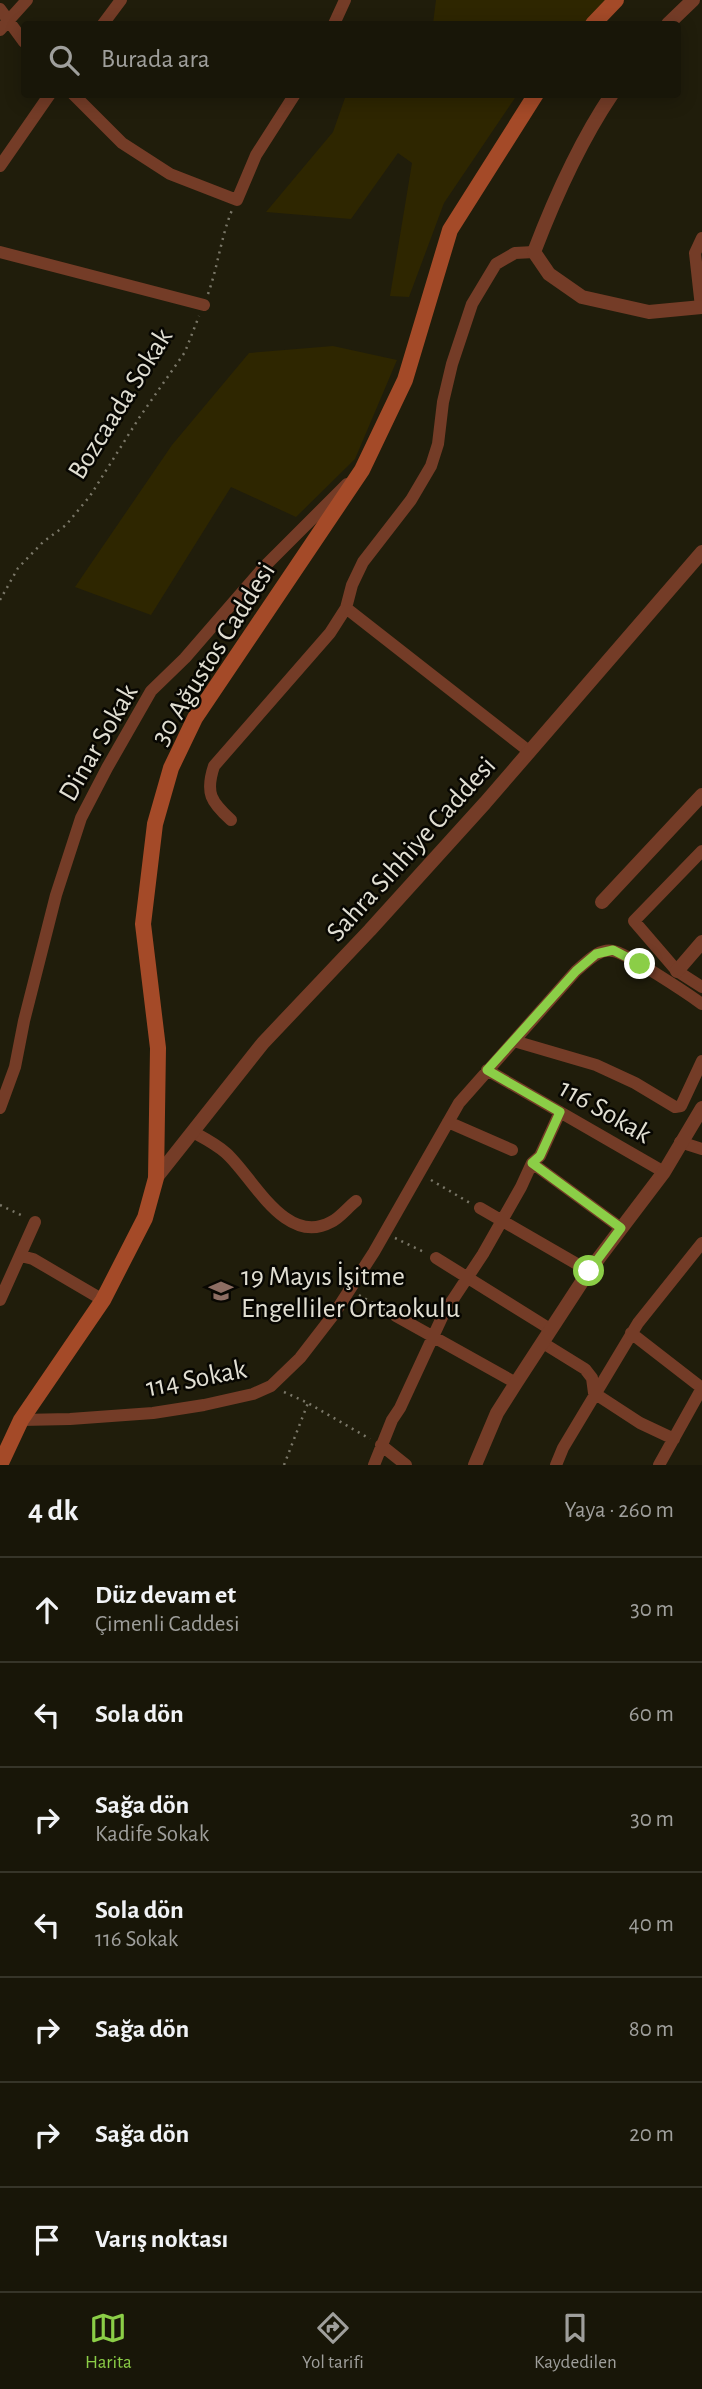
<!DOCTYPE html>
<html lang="tr">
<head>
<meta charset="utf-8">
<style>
  body { margin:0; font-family:"Alegreya Sans",sans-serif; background:#252316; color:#f1f3f6 }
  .stop { position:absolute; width:21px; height:21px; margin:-16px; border:5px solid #8bce47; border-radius:50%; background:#fff }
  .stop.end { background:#8bce47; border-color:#fff; box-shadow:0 2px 7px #0008 }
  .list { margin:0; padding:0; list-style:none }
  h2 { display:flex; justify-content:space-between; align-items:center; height:91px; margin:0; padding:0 28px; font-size:30px }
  h2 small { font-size:23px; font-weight:400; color:#9f9f9c }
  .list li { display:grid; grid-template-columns:46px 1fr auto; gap:21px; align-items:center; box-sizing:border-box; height:105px; padding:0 28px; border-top:2px solid #363529 }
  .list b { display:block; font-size:26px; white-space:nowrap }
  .list p { margin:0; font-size:23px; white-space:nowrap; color:#9f9f9c }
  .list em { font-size:23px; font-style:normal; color:#9f9f9c }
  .icon { flex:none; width:38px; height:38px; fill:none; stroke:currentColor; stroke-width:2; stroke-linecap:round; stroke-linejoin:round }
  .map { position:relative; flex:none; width:702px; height:1465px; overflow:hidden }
  .search { position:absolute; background:#181608; box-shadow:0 4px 18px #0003; left:21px; right:21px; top:21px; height:77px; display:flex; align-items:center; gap:18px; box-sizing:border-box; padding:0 24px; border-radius:7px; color:#9f9f9c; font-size:26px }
  .sheet { height:826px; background:#181608 }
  nav { display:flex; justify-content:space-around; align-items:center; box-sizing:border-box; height:98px; border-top:2px solid #363529; background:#181608; font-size:19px; color:#9f9f9c }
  nav a { display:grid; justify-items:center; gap:4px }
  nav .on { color:#8bce47 }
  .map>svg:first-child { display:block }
  .green { fill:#2e2600 }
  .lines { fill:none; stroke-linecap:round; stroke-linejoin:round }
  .path { stroke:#7a7768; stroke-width:2.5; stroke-dasharray:2 5; stroke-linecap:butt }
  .minor { stroke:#743c27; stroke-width:12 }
  .tertiary { stroke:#743c27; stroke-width:14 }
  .secondary { stroke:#a44a28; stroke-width:16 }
  .route { stroke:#8bce47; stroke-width:9 }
  .labels { text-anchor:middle; stroke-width:5; stroke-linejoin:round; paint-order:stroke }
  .street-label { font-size:28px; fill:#e1dfd3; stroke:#080702 }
  .poi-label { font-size:28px; fill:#e1dfd3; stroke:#080702; text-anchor:start }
</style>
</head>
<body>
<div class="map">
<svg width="702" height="1465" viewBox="0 0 702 1465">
  <rect width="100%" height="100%" fill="#201d0b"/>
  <!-- green -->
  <path class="green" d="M436,0H608L583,24H433Z
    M346,95H517L444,203L409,297L390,296L412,163L398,153L351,219L266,212L333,132Z
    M333,346L397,360L355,459L296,517L231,487L151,615L75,587L172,445L249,353Z"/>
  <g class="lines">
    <!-- path -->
    <path class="path" d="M208,294C218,266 221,237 232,210
      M0,600L18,568L43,542L66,525L90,496L139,418L185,352L199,316
      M431,1180L470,1203
      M0,1205L23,1216
      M395,1238L426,1253
      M359,1295L387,1311
      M284,1392L308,1403L370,1439
      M284,1465L308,1403"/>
    <!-- minor -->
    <path class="minor" d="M0,9L24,42
      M103,24L121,0
      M334,24L345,0
      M0,30L27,0
      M73,94L122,143L170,174L237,200L256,155L295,94
      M0,166L50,94
      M0,252L204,305
      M701,307L695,253L702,238
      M530,752L346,608L352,585L363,562L411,500L431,466L438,444L443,402L452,364L472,304L496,264L515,253L534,252
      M231,820C211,802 205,793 214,766L330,633L346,608
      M702,851L634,921L677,971L702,987
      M514,1041L596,1065L635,1083L675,1107L681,1106L702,1061
      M487,1070L664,1172
      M0,1108L15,1067L24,1021L56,895L81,818L107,768L151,691L185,658L263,568L347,484
      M448,1122L512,1150
      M193,1132C204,1138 216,1144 226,1153C253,1177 285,1247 331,1222C340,1218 348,1207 356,1201
      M680,1142L702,1149
      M532,1163L621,1228
      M480,1208L589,1271
      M21,1256L33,1259L103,1300
      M436,1258L550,1329
      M0,1300L35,1222
      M396,1316L516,1383
      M631,1333L702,1388L659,1465
      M543,1343L585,1369L592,1378L594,1393L640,1423L674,1439
      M21,1420L70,1419L153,1413L204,1405L253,1394L271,1386L300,1358L334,1314L374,1252L459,1103L576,971C586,963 598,948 613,951C627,953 688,994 702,1004
      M381,1445L406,1465
      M374,1465L392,1420L400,1408L444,1313L483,1254L521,1187L532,1163L540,1156L560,1112
      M556,1465L563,1448L638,1323L702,1243"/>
    <!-- tertiary -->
    <path class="tertiary" d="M668,24L693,0
      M612,94C579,143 555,197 534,252L549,274L582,297L649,312L702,307
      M602,902L702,795
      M677,971L702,942
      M156,1178L263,1043L370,930L485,803L702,552
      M475,1465L497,1413L516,1383L589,1271L664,1172L702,1108"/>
    <!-- secondary -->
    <path class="secondary" d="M593,24L616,0
      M0,1465L21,1420L103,1300L145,1218L156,1178L158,1048L143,924L155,824L171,768L195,718L362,470L405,380L450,230L536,94"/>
  </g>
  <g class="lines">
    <!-- route -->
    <path class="route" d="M589,1271L621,1228L532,1163L540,1156L560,1112L487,1070L576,971L596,954L613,950L640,964"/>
  </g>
  <!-- icons -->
  <defs>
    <g id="school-bare" transform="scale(1.89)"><path d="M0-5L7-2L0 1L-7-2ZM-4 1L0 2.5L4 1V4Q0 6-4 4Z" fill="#8d6e63" stroke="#080702" stroke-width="2.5" paint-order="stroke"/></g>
  </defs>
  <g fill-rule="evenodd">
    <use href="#school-bare" x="221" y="1291"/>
  </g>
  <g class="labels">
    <!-- street labels -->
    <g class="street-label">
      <text transform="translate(119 403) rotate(-58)" y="10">Bozcaada Sokak</text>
      <text transform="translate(212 653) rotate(-58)" y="10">30 Ağustos Caddesi</text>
      <text transform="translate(97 742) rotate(-60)" y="10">Dinar Sokak</text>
      <text transform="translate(410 848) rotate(-48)" y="10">Sahra Sıhhiye Caddesi</text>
      <text transform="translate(606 1110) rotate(30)" y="10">116 Sokak</text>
      <text transform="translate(196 1377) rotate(-11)" y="10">114 Sokak</text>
    </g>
    <!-- poi labels -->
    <g class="poi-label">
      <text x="241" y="1285">19 Mayıs İşitme<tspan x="241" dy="32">Engelliler Ortaokulu</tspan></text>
    </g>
  </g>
</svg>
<div class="stop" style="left:589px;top:1271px"></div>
<div class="stop end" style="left:640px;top:964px"></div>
<div class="search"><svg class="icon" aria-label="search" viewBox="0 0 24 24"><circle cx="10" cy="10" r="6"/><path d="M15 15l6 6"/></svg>Burada ara</div>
</div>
<section class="sheet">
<h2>4 dk<small>Yaya · 260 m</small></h2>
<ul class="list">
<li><svg class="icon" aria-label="ahead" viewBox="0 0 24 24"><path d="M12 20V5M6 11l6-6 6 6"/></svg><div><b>Düz devam et</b><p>Çimenli Caddesi</p></div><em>30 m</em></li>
<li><svg class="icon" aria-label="left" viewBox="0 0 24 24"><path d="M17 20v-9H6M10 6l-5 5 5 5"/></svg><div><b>Sola dön</b></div><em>60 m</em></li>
<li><svg class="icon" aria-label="right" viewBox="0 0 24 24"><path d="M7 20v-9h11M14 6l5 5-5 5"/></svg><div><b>Sağa dön</b><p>Kadife Sokak</p></div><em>30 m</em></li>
<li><svg class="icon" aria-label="left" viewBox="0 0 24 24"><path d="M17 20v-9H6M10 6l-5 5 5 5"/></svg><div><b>Sola dön</b><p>116 Sokak</p></div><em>40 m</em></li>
<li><svg class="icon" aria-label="right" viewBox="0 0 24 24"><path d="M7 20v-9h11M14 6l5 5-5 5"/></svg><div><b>Sağa dön</b></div><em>80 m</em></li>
<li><svg class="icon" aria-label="right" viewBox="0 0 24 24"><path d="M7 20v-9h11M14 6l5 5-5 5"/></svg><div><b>Sağa dön</b></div><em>20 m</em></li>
<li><svg class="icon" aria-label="arrive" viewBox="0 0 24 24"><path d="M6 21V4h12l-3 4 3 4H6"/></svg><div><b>Varış noktası</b></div></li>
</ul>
</section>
<nav>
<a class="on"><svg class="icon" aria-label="map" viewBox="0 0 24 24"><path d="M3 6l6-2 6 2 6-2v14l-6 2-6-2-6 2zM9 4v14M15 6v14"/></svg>Harita</a>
<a><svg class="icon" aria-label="directions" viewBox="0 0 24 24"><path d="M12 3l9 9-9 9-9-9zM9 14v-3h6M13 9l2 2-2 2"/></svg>Yol tarifi</a>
<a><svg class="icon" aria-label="saved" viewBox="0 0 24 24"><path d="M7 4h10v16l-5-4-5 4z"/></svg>Kaydedilen</a>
</nav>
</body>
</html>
